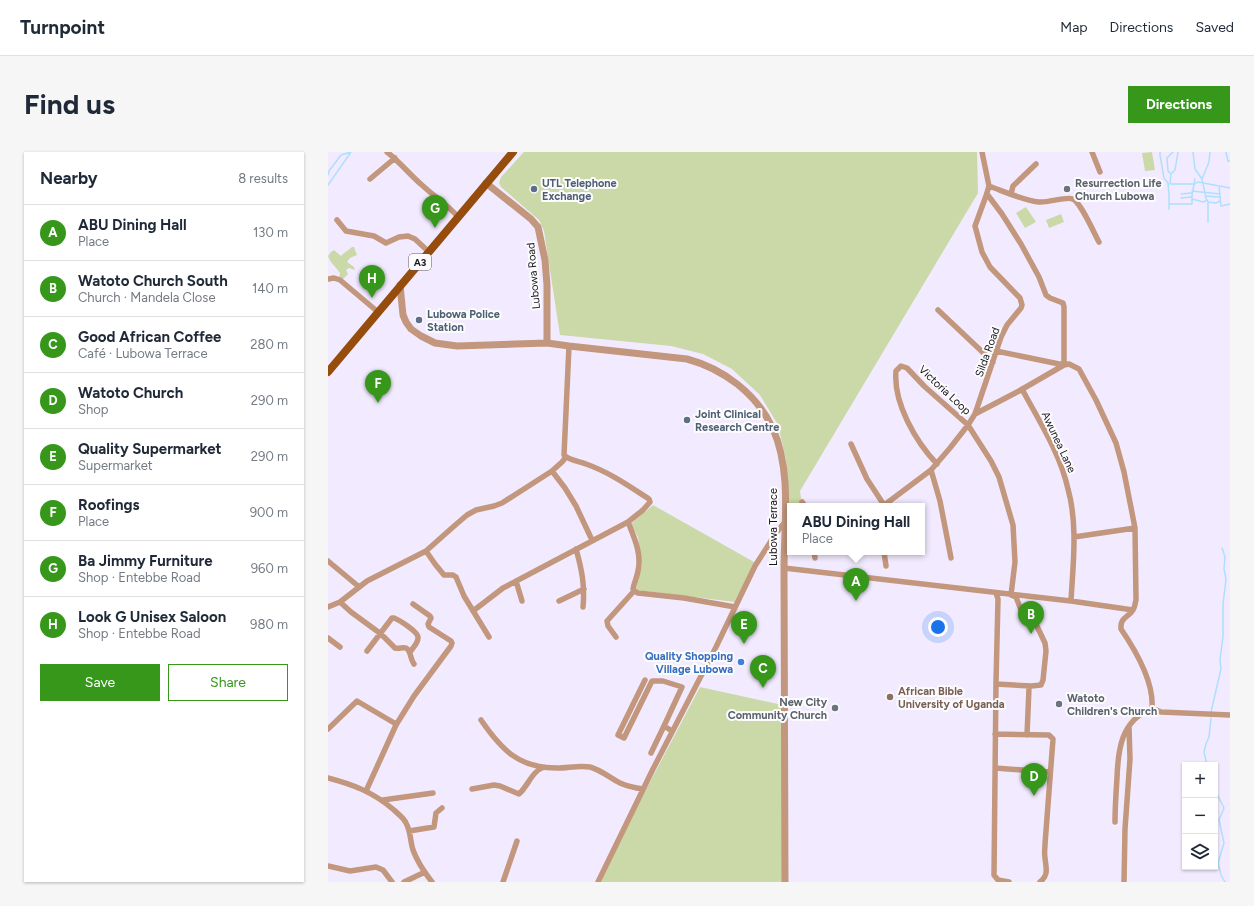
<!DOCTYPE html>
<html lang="en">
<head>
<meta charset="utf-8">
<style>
  body { margin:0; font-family:Figtree,sans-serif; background:#f6f6f7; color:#1f2937 }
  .controls { position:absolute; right:12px; bottom:12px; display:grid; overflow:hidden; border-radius:0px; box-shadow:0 1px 3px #0004 }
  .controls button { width:36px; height:36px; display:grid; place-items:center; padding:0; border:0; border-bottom:1px solid #e0e1e3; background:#fff; color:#1f2937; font:20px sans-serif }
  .you { position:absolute; left:610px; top:475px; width:14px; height:14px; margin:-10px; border:3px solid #fff; border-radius:50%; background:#1a73e8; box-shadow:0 0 0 6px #1a73e833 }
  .badge { display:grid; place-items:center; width:26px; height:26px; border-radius:50%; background:#36971b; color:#fff; font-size:13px; font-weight:700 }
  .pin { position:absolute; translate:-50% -33px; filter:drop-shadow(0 1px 2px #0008) }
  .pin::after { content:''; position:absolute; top:21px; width:14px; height:12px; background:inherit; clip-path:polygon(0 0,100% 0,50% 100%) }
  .popup { position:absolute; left:459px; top:351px; width:138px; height:52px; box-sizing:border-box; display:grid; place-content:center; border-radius:0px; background:#fff; filter:drop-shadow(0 1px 3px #0005); font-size:13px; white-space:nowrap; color:#747a83 }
  .popup b { font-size:15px; color:#1f2937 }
  .popup::after { content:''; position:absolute; left:50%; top:100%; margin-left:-8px; border:8px solid transparent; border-top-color:#fff }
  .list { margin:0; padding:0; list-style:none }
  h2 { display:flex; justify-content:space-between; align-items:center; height:52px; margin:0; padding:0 16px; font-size:17px }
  h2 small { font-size:13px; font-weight:400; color:#747a83 }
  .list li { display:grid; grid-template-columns:26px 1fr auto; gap:12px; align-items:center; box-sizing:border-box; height:56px; padding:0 16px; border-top:1px solid #e0e1e3 }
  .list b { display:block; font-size:15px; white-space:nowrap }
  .list p { margin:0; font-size:13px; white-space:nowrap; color:#747a83 }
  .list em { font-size:13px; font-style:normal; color:#747a83 }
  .actions { display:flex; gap:8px; padding:12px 16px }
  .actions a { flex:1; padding:9px 0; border:1px solid #36971b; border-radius:0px; text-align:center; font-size:14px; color:#36971b }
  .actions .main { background:#36971b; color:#fff }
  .icon { flex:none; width:22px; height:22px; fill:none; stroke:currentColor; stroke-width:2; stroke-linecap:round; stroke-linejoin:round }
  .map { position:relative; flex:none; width:902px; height:730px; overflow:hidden; border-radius:0px }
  header { display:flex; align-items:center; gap:24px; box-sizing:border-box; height:56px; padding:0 20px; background:#fff; border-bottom:1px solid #e0e1e3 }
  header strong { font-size:19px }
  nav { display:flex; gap:22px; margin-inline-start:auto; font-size:14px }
  .intro { display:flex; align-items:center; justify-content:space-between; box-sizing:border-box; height:96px; padding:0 24px }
  h1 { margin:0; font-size:28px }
  .button { padding:10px 18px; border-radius:0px; background:#36971b; color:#fff; font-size:14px; font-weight:700 }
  main { display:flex; gap:24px; padding:0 24px }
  aside { flex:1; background:#fff; border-radius:0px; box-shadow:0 1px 3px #0004 }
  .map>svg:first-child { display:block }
  .green { fill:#cad9a7 }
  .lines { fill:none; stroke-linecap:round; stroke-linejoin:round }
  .stream { stroke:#aedffc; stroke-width:1.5 }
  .minor { stroke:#c2977d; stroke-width:5.5 }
  .tertiary { stroke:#c2977d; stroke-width:7 }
  .primary { stroke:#954c0c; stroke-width:8 }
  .service-dot { fill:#5c6f8a; stroke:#fcfcfc; stroke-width:1.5 }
  .worship-dot { fill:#6b7280; stroke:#fcfcfc; stroke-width:1.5 }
  .shop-dot { fill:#3f7fe0; stroke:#fcfcfc; stroke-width:1.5 }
  .education-dot { fill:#8d6e63; stroke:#fcfcfc; stroke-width:1.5 }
  .labels { text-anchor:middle; stroke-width:4; stroke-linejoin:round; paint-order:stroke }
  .shield { fill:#fcfcfc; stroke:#5c5961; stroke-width:1 }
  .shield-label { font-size:10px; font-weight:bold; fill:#17131e }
  .service-label { font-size:11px; font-weight:bold; fill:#4e5e75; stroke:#fcfcfc; text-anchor:start }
  .worship-label { font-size:11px; font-weight:bold; fill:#5b616d; stroke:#fcfcfc; text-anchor:start }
  .street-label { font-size:11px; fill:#17131e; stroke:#fcfcfc }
  .shop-label { font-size:11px; font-weight:bold; fill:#366cbe; stroke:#fcfcfc; text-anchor:end }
  .education-label { font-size:11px; font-weight:bold; fill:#785e54; stroke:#fcfcfc; text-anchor:start }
</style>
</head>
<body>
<header>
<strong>Turnpoint</strong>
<nav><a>Map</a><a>Directions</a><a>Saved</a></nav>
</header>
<div class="intro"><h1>Find us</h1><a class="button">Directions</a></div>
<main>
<aside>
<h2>Nearby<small>8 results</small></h2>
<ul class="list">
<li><span class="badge">A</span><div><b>ABU Dining Hall</b><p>Place</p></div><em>130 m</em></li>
<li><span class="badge">B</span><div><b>Watoto Church South</b><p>Church · Mandela Close</p></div><em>140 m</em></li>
<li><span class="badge">C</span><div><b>Good African Coffee</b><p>Café · Lubowa Terrace</p></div><em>280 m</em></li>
<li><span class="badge">D</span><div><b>Watoto Church</b><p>Shop</p></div><em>290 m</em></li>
<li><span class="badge">E</span><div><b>Quality Supermarket</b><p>Supermarket</p></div><em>290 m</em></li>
<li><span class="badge">F</span><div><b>Roofings</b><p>Place</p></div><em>900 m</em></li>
<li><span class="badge">G</span><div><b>Ba Jimmy Furniture</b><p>Shop · Entebbe Road</p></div><em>960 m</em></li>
<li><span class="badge">H</span><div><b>Look G Unisex Saloon</b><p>Shop · Entebbe Road</p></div><em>980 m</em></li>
</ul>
<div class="actions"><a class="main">Save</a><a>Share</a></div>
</aside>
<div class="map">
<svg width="902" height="730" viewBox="0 0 902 730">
  <rect width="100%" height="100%" fill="#f2ebff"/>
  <!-- green -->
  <path class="green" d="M196,0H649L650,41L472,339L473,346L472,350L473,354H462V372L461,367L458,307L450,273L432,243L404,217L375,202L343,194L232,183L216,79L211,68L173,35L171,31L173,25Z
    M824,0L827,18L817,19L814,1Z
    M698,55L708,70L697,76L688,61Z
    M733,62L736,70L721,76L718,68Z
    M24,95H26L29,103L22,106L19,110L26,115L27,118L21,116L18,118L20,122L15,127L11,126L12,121C8,115 3,112 0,104L3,100L6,98L13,104C16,100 20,99 24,95Z
    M325,353L426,410L407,450L308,438L309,428L314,414L310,385L303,372Z
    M372,535L454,553L455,730H273L301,670Z"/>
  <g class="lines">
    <!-- stream -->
    <path class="stream" d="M832,0V3L836,26L840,31L841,44V57
      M865,0L867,17L874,27L878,46L880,50V70
      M898,0L900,9H902
      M843,22L840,19L839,6L845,0
      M0,23L1,19L13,3L23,0
      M874,27L881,10L882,0
      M842,32L843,22L847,18L850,0
      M843,32H867L870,30L902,36
      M0,33L23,0
      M891,34L893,54L902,52
      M864,39L892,42
      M853,42L863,41
      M878,44L891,45
      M853,46L863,45
      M864,47L875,50L879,48
      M880,50L888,51L892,49
      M842,52H864V43L867,27
      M883,560L893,517L892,507L895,485V452L898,427L896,417L897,405L894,396
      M879,613L876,600L878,592L881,585L883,566
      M887,629L888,640L896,656L891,668L896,691L890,711L893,723L897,730"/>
    <!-- minor -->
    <path class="minor" d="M59,0C72,10 82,23 95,34C107,45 120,53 130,65
      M764,0L772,20
      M42,27L67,6
      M661,34C675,39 697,49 711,50C720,51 739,44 745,47C753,51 766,81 771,90
      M659,42L674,62L693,92L711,125L718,143L722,146L735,151L736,155V213L668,199
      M683,42L685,34L708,12
      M9,68L18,79L46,84L58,91L71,85L80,84L87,87L101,100
      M0,127L6,126L12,128L50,160
      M610,158L665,210
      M694,237C711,269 732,301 740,337C750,373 745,412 743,449
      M647,262L691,239L736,213L741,212L751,217L768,248L788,291L796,320L807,376L808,448C807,451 807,455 805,458C800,466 792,465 793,477C808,499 826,530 824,556L833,560L902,563
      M523,292L539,327L556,353
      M609,312C588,290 565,251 568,219L573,214L579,216L596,234L640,273L663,309L671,325L685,373L687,410L683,443L688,445L693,458L706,468L717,491L718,499L715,528L713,533L703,534L701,536L699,583
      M603,318L612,349L623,406
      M224,319L237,336L248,354L264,388
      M474,350L477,354
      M555,354L603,318L622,296L640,273L647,262L673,185L679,173L693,156L694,153L692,146L662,115L654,100L647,74L658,44L661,34L654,0
      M300,370C306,385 314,402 310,419C309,425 306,431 305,437L306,439L310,441L356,446L407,455
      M746,385L807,376
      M248,397C254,418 257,434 255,455
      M98,399L107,412L116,423H125L128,425L136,444L161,485
      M486,400L487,406
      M556,400L558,414
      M0,409L30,434
      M456,416L743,449L805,458
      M188,429L194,449
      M668,441L670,447L668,530L666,723L670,728L681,730
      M231,449L256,437
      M12,450L23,460L53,482L67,496C71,497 75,495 78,496C83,498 82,507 86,512
      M0,455L12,450L39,429L98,399L125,375L139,363L148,358L166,354L174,351L224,319L234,310L238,305
      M145,459L175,436L300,370L315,358L322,350L321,347C301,334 281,320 258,312C251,309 242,309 236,303L241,194
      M288,485L280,474L279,469L306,439
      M0,486L12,495
      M39,499L64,466H66C71,468 91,480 90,486C90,491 85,496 82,500
      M317,528L290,583L296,586L324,529H335L354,535L336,574
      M668,532L703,534
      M153,568C173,597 190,616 229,616C240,616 251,613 262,615C273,618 282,626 292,631C299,634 307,636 315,637
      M0,577L29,549L68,572
      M667,582L721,583L725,587L717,692C717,697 716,701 717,706C718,716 721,723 712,730
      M323,601L336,574L344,579
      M667,616L722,620
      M0,626C26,633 45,640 66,658C70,662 76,666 78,671C83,680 82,689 85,698C89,709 97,721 104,730
      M144,637L166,633L172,634L191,642C200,634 204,619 216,615
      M38,639L68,573L86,544L123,494L124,491L123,489L101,475L100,472L103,466L102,464L85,452
      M55,648L105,641
      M787,670C787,655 788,641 789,626C790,597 793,569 824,556
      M81,679L106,675L108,661L114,656
      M0,714L22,719L48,715L55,718L64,730
      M76,730L97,720
      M175,730L189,689
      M270,730L325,617L388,495L427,414L448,381L457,370
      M796,730L797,677L802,607L801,575"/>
    <!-- tertiary -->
    <path class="tertiary" d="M158,31L203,67L210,75L217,108L219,133V191
      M72,133L75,163L78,170L83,177L93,184L107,191L129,194L219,191L241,194L359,207C396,217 429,242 445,277C464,319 456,374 456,418C457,522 456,626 457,730"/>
    <!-- primary -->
    <path class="primary" d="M0,220L185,0"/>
  </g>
  <!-- markers -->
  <g class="service-dot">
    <circle cx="206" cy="37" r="4"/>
    <circle cx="91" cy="168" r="4"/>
    <circle cx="359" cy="268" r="4"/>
  </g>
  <g class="worship-dot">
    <circle cx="739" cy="37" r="4"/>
    <circle cx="731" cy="552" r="4"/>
    <circle cx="507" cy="556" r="4"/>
  </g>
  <circle class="shop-dot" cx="413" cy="510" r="4"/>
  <circle class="education-dot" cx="562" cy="545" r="4"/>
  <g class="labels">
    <!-- shield labels -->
    <rect class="shield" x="81" y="102" width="22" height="16" rx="3"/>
    <g class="shield-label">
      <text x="92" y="114">A3</text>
    </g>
    <!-- service labels -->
    <g class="service-label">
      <text x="214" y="35">UTL Telephone<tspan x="214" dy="13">Exchange</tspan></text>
      <text x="99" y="166">Lubowa Police<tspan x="99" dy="13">Station</tspan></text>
      <text x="367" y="266">Joint Clinical<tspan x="367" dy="13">Research Centre</tspan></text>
    </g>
    <!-- worship labels -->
    <g class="worship-label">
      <text x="747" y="35">Resurrection Life<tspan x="747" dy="13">Church Lubowa</tspan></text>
      <text x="739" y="550">Watoto<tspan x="739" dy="13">Children's Church</tspan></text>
      <text x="499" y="554" text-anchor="end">New City<tspan x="499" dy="13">Community Church</tspan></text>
    </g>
    <!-- street labels -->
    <g class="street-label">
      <text transform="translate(205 124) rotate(-95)" y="4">Lubowa Road</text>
      <text transform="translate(659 200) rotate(-70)" y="4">Silda Road</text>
      <text transform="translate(617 238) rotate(43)" y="4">Victoria Loop</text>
      <text transform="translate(731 290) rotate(65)" y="4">Awunea Lane</text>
      <text transform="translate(445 375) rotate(-90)" y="4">Lubowa Terrace</text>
    </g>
    <!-- shop labels -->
    <g class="shop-label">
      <text x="405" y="508">Quality Shopping<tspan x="405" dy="13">Village Lubowa</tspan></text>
    </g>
    <!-- education labels -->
    <g class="education-label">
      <text x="570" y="543">African Bible<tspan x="570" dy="13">University of Uganda</tspan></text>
    </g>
  </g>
</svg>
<div class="controls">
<button>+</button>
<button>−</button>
<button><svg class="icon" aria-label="layers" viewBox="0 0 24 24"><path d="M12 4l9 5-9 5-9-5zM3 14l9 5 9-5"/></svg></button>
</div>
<div class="you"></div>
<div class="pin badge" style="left:528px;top:449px">A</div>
<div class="popup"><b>ABU Dining Hall</b>Place</div>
<div class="pin badge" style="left:703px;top:482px">B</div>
<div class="pin badge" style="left:435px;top:536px">C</div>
<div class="pin badge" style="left:706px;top:644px">D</div>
<div class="pin badge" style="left:416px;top:492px">E</div>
<div class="pin badge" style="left:50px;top:251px">F</div>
<div class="pin badge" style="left:107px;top:76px">G</div>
<div class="pin badge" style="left:44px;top:146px">H</div>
</div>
</main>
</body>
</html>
